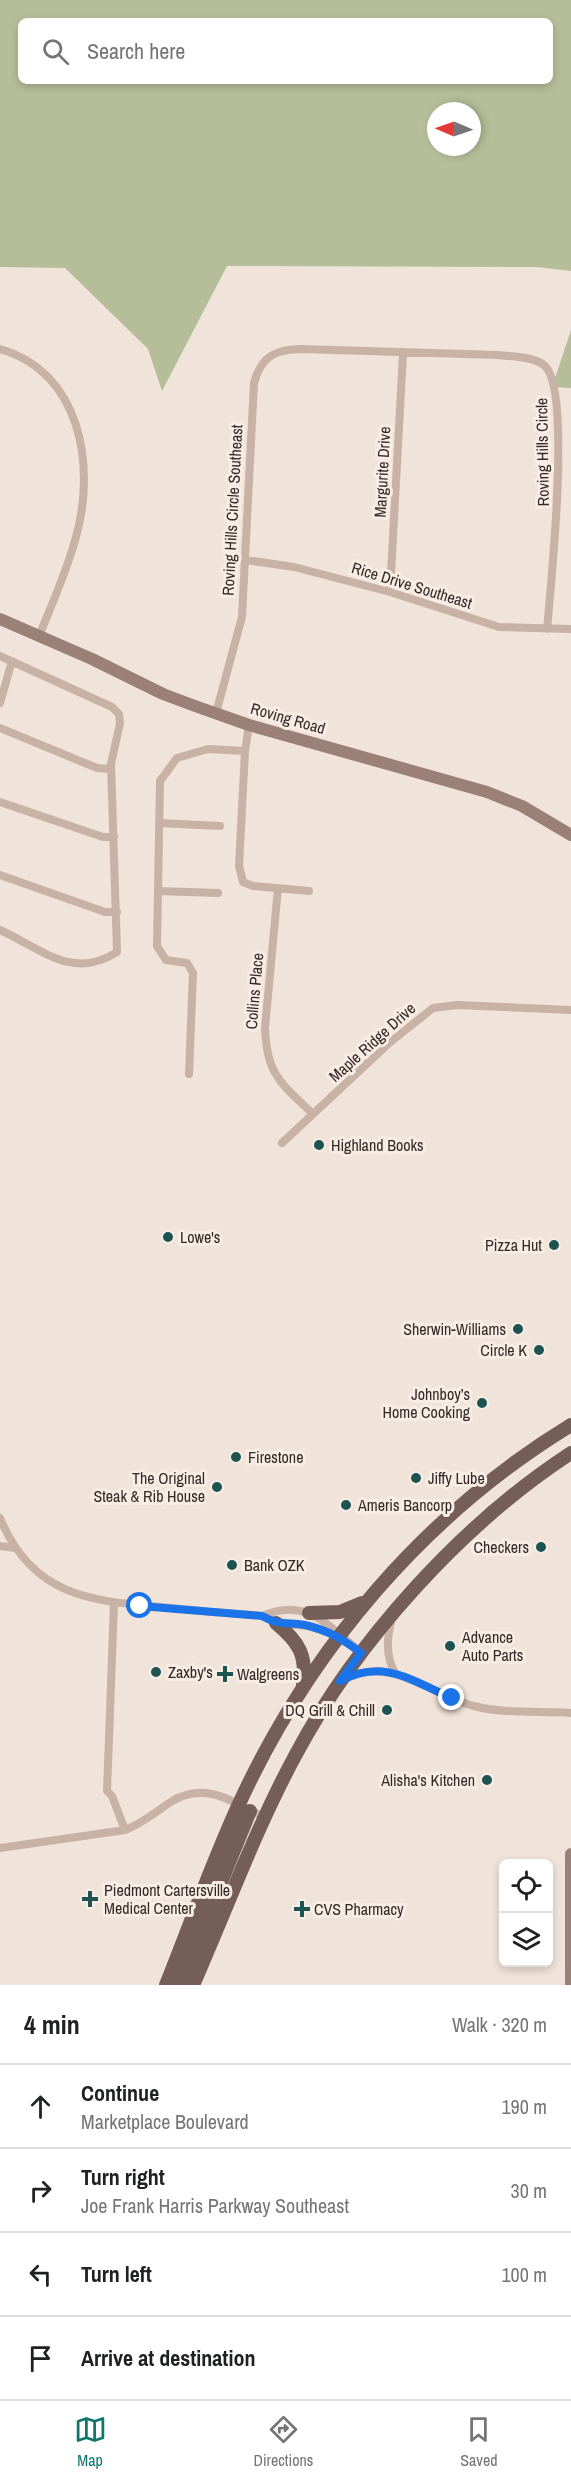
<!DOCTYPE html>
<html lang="en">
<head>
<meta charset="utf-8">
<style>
  body { margin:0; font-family:"Archivo Narrow",sans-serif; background:#f6f6f6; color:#202124 }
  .controls { position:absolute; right:18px; bottom:18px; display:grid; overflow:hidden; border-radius:9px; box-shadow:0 3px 9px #0003 }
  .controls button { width:54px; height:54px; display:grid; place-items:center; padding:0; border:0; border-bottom:2px solid #e0e0e0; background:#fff; color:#202124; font:30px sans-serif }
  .compass { position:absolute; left:427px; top:102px; width:54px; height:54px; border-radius:50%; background:#fff; box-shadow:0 3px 9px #0003; rotate:272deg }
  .stop { position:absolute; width:18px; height:18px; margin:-14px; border:4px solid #1a73e8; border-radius:50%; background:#fff }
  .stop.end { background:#1a73e8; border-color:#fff; box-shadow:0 2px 6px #0008 }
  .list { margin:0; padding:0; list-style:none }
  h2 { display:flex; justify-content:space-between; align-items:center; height:78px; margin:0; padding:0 24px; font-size:26px }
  h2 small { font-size:20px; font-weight:400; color:#757577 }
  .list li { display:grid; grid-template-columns:39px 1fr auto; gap:18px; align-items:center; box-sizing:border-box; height:84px; padding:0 24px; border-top:2px solid #e0e0e0 }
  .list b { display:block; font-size:22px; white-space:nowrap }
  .list p { margin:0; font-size:20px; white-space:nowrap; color:#757577 }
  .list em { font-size:20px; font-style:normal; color:#757577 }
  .icon { flex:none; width:33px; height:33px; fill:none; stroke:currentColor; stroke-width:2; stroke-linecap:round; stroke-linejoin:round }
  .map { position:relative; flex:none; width:571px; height:1985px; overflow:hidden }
  .search { position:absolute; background:#fff; box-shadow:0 3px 9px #0003; left:18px; right:18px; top:18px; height:66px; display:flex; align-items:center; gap:15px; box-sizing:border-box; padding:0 21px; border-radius:9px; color:#757577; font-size:22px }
  .sheet { height:414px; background:#fff }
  nav { display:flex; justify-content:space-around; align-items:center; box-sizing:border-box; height:84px; border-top:2px solid #e0e0e0; background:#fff; font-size:16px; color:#757577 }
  nav a { display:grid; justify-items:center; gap:3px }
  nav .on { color:#0f766e }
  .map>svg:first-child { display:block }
  .green { fill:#b6be99; fill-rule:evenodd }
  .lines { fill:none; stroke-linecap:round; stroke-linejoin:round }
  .street { stroke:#c8b1a5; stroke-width:8 }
  .secondary { stroke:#9b8077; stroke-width:12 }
  .primary { stroke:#755e57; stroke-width:14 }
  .route { stroke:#1a73e8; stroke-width:8 }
  .poi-dot { fill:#1d5452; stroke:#f8ede5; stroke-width:2 }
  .labels { text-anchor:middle; stroke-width:6; stroke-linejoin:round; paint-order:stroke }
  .street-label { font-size:16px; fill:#342926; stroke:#f8ede5 }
  .poi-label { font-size:16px; fill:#342926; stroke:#f8ede5; text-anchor:start }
</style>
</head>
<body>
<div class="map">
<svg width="571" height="1985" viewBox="0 0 571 1985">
  <rect width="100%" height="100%" fill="#f0e3d9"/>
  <!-- green -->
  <path class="green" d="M0,0H571V271L536,267L227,266L162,391L148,349L65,268L0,267ZM21,21H550V81H21ZM436,111H472V147H436Z
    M571,330V388L552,387Z"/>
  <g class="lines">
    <!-- street -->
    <path class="street" d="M0,349C81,372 96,466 76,537C67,571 52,604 39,636
      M246,560L294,567L390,592L499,627L571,629
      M390,592L403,354
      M0,656L112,707L119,714L120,723L111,764L117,952C73,981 40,948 0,930
      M0,703L12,661
      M216,713L242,617L254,383C261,357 275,349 301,349L498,355C512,357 536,356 546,367C571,395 551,584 547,629
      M249,725L245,751L239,866L243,882L253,886L309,891
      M0,728L97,768L111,769
      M0,802L103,837H114
      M159,823L220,826
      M0,875L105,912H117
      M278,888L265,1028C267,1076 281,1083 313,1114
      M158,891L218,893
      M189,1074L193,973L187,963L166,960L157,946L160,781L177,758L208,749L245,751
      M282,1143L388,1044L433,1008L457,1005L571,1010
      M0,1518C32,1595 88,1601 161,1607C195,1611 229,1613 262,1616L276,1623L308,1626L339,1636
      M0,1546L15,1548
      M114,1603L107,1791L112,1796L125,1830
      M262,1616C308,1596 328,1627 361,1652
      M392,1618C387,1637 385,1655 395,1673
      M344,1680C391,1654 429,1695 474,1706C504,1714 540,1711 571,1713
      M0,1848L125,1830C141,1824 155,1813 169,1803C204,1780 231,1801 264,1817"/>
    <!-- secondary -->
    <path class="secondary" d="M0,619L92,659L163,694L195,706L249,725L487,792L522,806L571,835
      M571,1985V1854"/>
    <!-- primary -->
    <path class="primary" d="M309,1613L340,1612L362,1603
      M276,1623C299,1642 307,1655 303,1685
      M166,1985C190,1925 212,1863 239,1804C310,1649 425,1514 571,1425
      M179,1985L250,1811
      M193,1985C227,1908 255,1830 295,1756C356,1641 462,1524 571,1453"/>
  </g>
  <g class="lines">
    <!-- route -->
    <path class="route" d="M140,1606L262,1616C280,1626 287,1622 305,1625C327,1630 343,1639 361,1653L340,1681C384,1658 412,1681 452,1698"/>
  </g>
  <!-- markers -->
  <g class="poi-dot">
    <circle cx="319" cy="1145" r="6"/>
    <circle cx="168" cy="1237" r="6"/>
    <circle cx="554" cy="1245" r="6"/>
    <circle cx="518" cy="1329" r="6"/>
    <circle cx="539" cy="1350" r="6"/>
    <circle cx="482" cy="1403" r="6"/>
    <circle cx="236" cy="1457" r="6"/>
    <circle cx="416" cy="1478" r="6"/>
    <circle cx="217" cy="1487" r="6"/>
    <circle cx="346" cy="1505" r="6"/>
    <circle cx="541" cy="1547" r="6"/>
    <circle cx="232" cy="1565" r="6"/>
    <circle cx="450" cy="1646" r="6"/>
    <circle cx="156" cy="1672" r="6"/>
    <path d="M222 1665h6v6h6v6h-6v6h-6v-6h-6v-6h6z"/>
    <circle cx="387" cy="1710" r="6"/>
    <circle cx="487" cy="1780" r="6"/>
    <path d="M87 1890h6v6h6v6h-6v6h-6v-6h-6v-6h6z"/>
    <path d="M299 1900h6v6h6v6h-6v6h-6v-6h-6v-6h6z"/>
  </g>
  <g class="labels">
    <!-- street labels -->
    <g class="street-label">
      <text transform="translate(542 452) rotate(-91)" y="6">Roving Hills Circle</text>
      <text transform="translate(382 472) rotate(-87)" y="6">Margurite Drive</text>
      <text transform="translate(232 510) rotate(-87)" y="6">Roving Hills Circle Southeast</text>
      <text transform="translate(412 585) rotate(17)" y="6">Rice Drive Southeast</text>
      <text transform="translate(288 718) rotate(16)" y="6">Roving Road</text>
      <text transform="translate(254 991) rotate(-85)" y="6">Collins Place</text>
      <text transform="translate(372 1042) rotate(-42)" y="6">Maple Ridge Drive</text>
    </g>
    <!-- poi labels -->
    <g class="poi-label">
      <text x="331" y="1151">Highland Books</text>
      <text x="180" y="1243">Lowe's</text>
      <text x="542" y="1251" text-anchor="end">Pizza Hut</text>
      <text x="506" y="1335" text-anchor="end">Sherwin-Williams</text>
      <text x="527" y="1356" text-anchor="end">Circle K</text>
      <text x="470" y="1400" text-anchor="end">Johnboy’s<tspan x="470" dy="18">Home Cooking</tspan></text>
      <text x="248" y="1463">Firestone</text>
      <text x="205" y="1484" text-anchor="end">The Original<tspan x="205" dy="18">Steak &amp; Rib House</tspan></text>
      <text x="428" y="1484">Jiffy Lube</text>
      <text x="358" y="1511">Ameris Bancorp</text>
      <text x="529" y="1553" text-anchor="end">Checkers</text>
      <text x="244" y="1571">Bank OZK</text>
      <text x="462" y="1643">Advance<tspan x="462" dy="18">Auto Parts</tspan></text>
      <text x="168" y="1678">Zaxby's</text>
      <text x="237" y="1680">Walgreens</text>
      <text x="375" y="1716" text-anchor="end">DQ Grill &amp; Chill</text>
      <text x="475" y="1786" text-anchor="end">Alisha's Kitchen</text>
      <text x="104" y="1896">Piedmont Cartersville<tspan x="104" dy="18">Medical Center</tspan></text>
      <text x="314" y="1915">CVS Pharmacy</text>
    </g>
  </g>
</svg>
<div class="controls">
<button><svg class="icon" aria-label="locate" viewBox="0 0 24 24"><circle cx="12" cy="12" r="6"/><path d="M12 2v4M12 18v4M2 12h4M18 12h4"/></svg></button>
<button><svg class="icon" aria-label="layers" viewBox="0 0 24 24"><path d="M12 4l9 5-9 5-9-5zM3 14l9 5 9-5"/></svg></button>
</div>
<svg class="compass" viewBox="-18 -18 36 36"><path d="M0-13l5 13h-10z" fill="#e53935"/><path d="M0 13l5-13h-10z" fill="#757577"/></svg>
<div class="stop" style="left:140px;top:1606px"></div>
<div class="stop end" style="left:452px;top:1698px"></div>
<div class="search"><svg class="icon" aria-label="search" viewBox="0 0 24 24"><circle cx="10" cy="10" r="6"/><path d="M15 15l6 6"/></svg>Search here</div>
</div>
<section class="sheet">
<h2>4 min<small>Walk · 320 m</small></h2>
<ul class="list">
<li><svg class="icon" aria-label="ahead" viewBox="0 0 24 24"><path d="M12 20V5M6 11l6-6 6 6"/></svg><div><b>Continue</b><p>Marketplace Boulevard</p></div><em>190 m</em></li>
<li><svg class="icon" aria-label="right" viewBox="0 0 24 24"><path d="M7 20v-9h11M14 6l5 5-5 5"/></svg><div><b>Turn right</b><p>Joe Frank Harris Parkway Southeast</p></div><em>30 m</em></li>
<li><svg class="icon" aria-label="left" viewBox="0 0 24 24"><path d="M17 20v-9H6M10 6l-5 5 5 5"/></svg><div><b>Turn left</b></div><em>100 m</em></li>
<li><svg class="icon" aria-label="arrive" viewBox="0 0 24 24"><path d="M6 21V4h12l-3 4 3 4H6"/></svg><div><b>Arrive at destination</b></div></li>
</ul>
</section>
<nav>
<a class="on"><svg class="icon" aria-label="map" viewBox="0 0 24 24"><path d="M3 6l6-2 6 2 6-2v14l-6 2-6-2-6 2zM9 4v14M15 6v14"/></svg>Map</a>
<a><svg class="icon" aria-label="directions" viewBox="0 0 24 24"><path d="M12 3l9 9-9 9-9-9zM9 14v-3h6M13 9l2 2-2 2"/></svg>Directions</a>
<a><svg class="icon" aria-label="saved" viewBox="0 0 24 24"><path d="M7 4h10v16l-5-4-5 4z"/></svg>Saved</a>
</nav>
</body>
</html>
